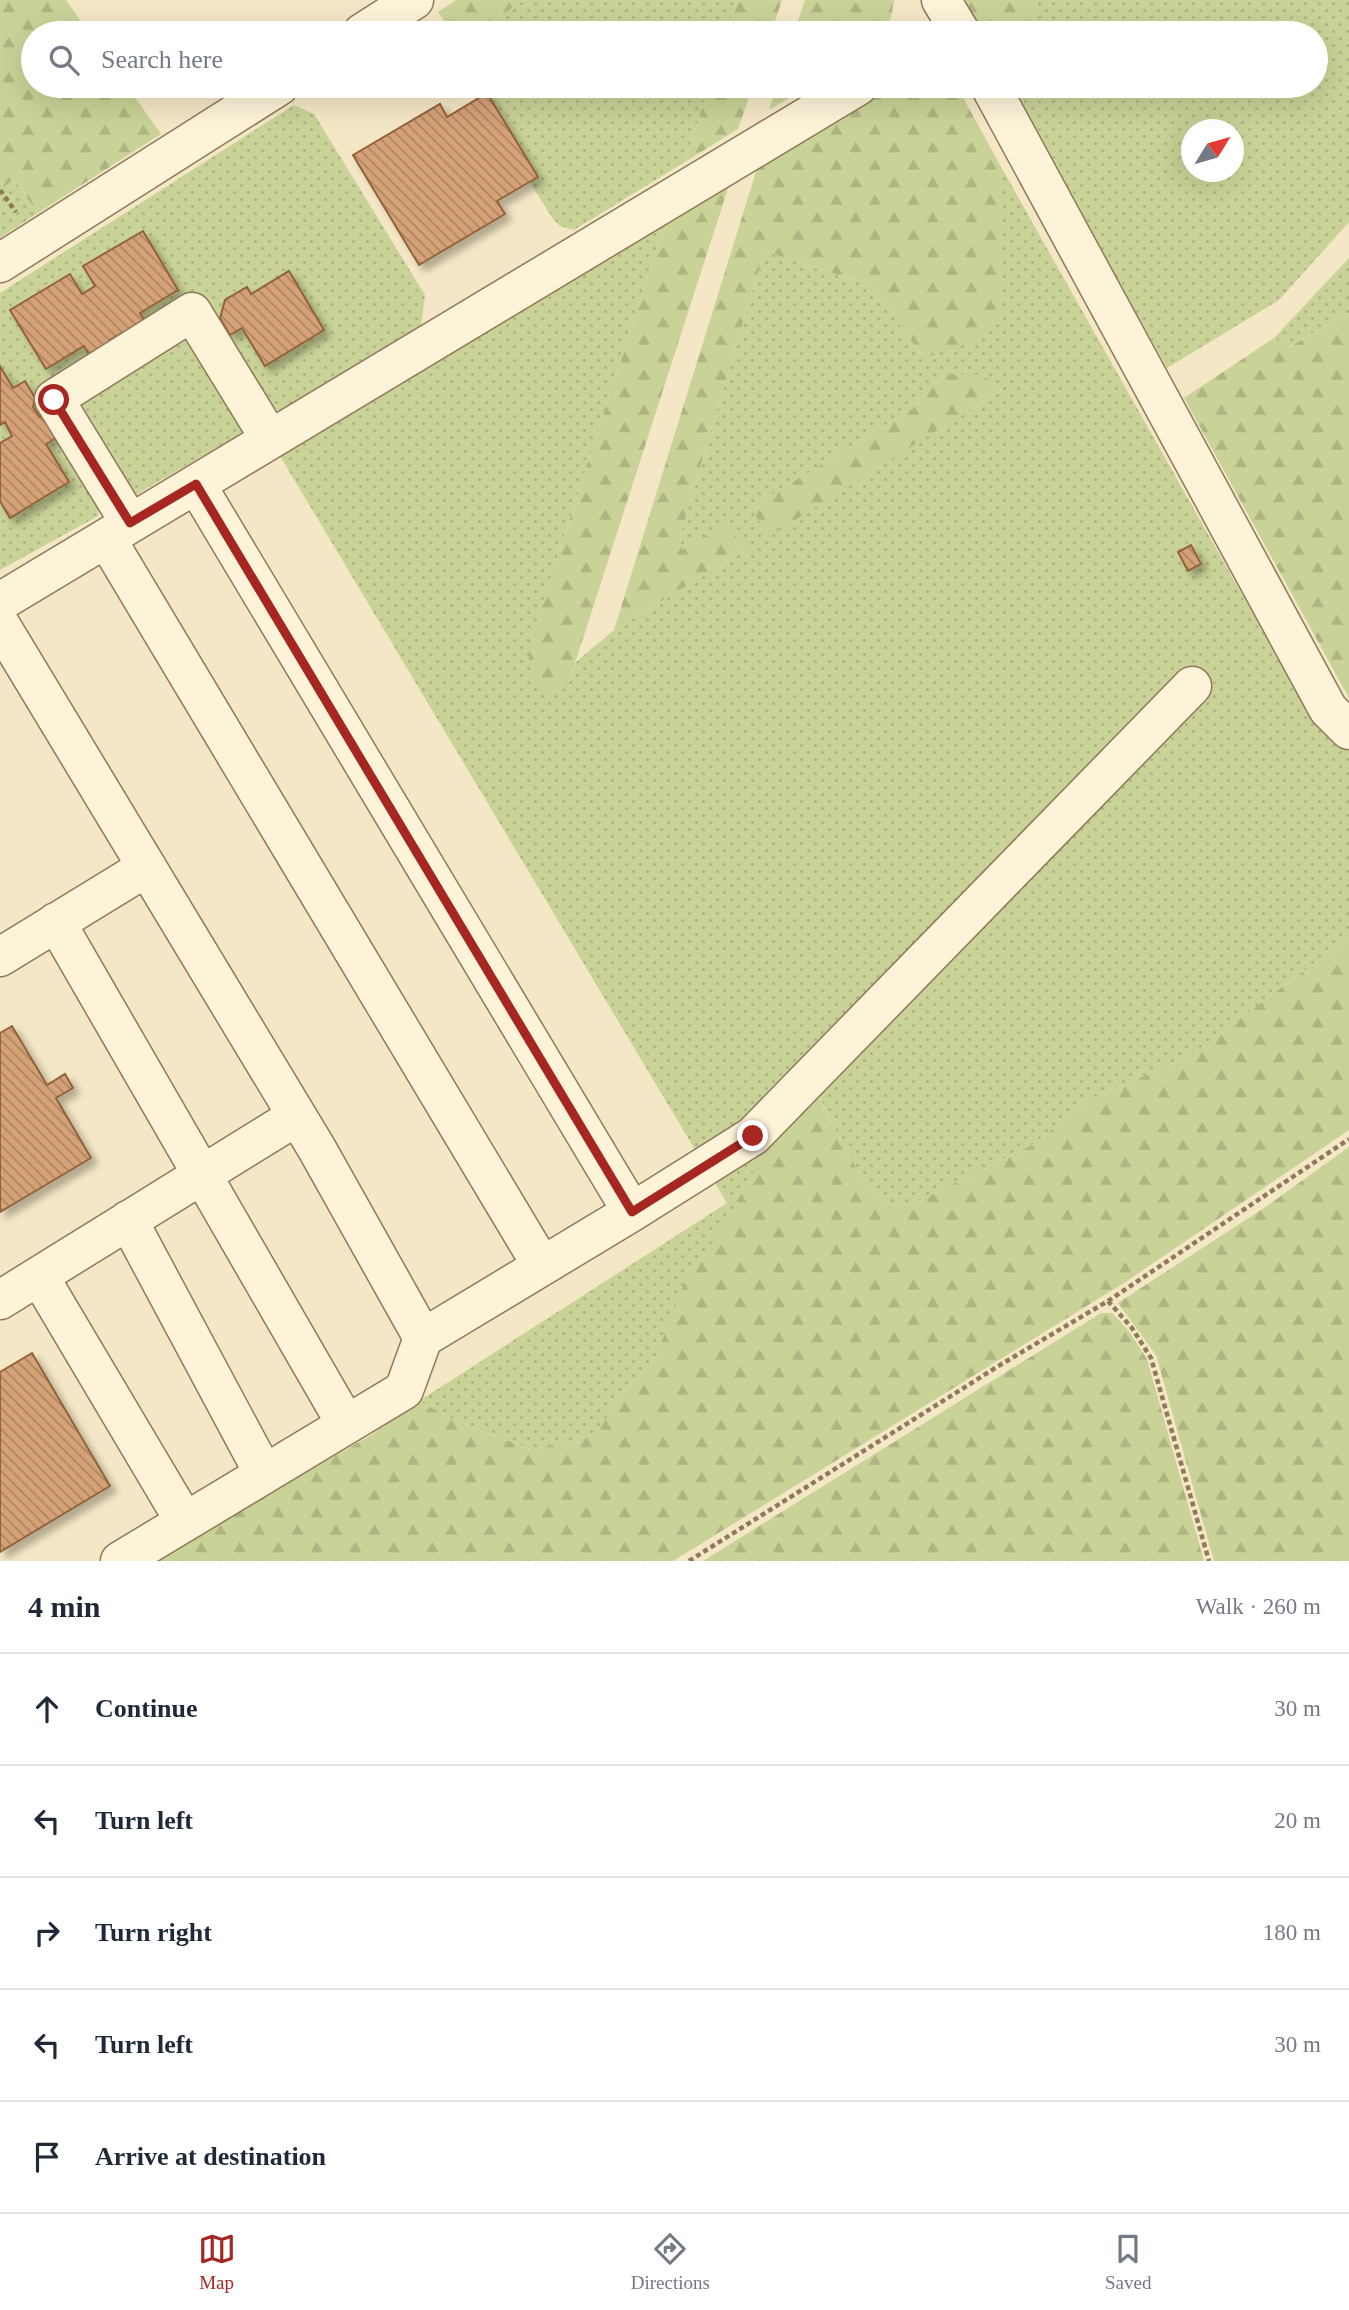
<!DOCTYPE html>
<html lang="en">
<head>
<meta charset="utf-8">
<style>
  body { margin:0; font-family:"Times New Roman",serif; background:#f6f6f7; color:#1f2937 }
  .compass { position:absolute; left:1181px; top:119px; width:63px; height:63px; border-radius:50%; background:#fff; box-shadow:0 7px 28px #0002; rotate:53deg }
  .stop { position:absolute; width:21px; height:21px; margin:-16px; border:5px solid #a62722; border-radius:50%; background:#fff }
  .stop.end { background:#a62722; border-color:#fff; box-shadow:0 2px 7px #0008 }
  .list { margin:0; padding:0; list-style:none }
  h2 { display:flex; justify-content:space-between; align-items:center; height:91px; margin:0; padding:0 28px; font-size:30px }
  h2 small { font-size:23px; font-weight:400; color:#747a83 }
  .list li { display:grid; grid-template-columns:46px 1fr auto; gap:21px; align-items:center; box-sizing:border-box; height:112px; padding:0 28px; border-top:2px solid #e0e1e3 }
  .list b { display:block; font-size:26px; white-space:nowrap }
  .list em { font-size:23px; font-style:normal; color:#747a83 }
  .icon { flex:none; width:38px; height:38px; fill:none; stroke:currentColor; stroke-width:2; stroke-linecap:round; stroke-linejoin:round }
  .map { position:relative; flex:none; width:1349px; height:1561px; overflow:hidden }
  .search { position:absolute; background:#fff; box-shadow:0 7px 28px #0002; left:21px; right:21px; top:21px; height:77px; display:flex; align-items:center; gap:18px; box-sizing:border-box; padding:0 24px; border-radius:38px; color:#747a83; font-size:26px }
  .sheet { height:651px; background:#fff }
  nav { display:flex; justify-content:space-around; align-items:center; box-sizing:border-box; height:98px; border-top:2px solid #e0e1e3; background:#fff; font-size:19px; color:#747a83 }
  nav a { display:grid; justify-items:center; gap:4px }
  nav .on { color:#a62722 }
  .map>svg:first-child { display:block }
  .grass { fill:url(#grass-dots); fill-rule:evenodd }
  .forest { fill:url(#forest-firs) }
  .building { fill:url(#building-back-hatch); stroke:#92623b; stroke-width:2; filter:url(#shadow) }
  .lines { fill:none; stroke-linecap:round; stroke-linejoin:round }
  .minor-casing { stroke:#907858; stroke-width:41 }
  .path { stroke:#907858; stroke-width:4.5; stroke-dasharray:5 3.5; stroke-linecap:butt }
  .minor { stroke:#fcf3d9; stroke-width:38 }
  .route { stroke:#a62722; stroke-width:9 }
</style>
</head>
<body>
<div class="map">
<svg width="1349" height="1561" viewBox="0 0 1349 1561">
  <defs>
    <pattern id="grass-dots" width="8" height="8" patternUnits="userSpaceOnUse" patternTransform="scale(1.75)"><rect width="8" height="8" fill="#c9d297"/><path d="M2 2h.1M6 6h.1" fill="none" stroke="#aeb582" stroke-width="1.8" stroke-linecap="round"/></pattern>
    <pattern id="forest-firs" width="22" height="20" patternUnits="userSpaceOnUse" patternTransform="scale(1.75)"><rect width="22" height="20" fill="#c9d297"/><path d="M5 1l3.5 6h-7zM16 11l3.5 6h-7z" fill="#aeb582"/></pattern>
    <pattern id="building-back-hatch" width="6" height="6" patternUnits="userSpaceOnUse" patternTransform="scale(1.75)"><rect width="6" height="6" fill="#d5a277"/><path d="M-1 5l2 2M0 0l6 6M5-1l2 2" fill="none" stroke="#ae8461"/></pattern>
    <filter id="shadow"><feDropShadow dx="6" dy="6" stdDeviation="3.5" flood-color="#0004"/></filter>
  </defs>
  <rect width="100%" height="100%" fill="#f3e7c5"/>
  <!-- grass -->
  <path class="grass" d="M524,0H737L726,33H475Z
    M1039,0H1349V222L1279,300L1167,368L1012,91L1014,86H1316V33H1029ZM1192,130H1234V172H1192Z
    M468,86H709L685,162L574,230L560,226L553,219Z
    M294,105L314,114L425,295L421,325L279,411L266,402L206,309L44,392L99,506L98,516L0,570V293Z
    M1000,165L1311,717L1349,746V937L1187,1058L1093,1098L1032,1145L908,1206C903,1206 895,1206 891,1205C864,1194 829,1118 817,1091L775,1132L656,1356L617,1399L599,1433L533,1450L458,1422L419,1401L727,1203L277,451L666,220L531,639L568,685L576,662L614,630L747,549L681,550L680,536L764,251L857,281L890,311L920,353L928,356L987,334L1000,321ZM945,374L1003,389L769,533L751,508L912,409Z
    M14,180L38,213L0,238V189Z
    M1349,258V313L1288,347L1274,338Z
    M177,338L190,339L247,430L132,497L75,408Z"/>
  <!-- forest -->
  <path class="forest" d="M0,0H66L89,33H33V86H127L161,134L38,213L14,180L0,189Z
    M456,0H524L475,33H452L438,12Z
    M737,0H782L771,33H726Z
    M805,0H894L891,18L883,33H794Z
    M961,0H1039L1029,33H980Z
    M709,86H753L738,129L685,162Z
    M777,86H809L769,110Z
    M881,86H946L960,92L1000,165V321L988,334L928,357L920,353L890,311L857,281L764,251L680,536L682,550L726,523L747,549L614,630L759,162Z
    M731,179L568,685L555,695L539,690C528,672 527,659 531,639L666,220Z
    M1349,313V698L1184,398L1274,338L1289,347Z
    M945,374L981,375L1004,388L773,534L768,533L750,508L912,409Z
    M1349,937V1130L1124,1283L673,1561H152L371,1435L419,1401L458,1422L533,1450L598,1433L617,1399L656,1356L683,1286L728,1218L775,1132L816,1091C829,1117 864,1194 891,1205C895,1206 903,1206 908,1206L1032,1145L1093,1098L1187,1058Z
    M1349,1147V1561H1214L1156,1355L1118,1303L1267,1206Z
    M1101,1313H1112L1128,1330L1147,1359L1204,1561H703Z"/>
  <!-- building -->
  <path class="building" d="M487,93L538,177L497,201L505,214L419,265L353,155L440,104L447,117Z
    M143,231L178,290L140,313L147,325L130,335L122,333L110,340L108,348L91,358L84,346L46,369L10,310L70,274L82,294L95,286L83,266Z
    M289,271L324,330L265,366L242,328L230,335L220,318L225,300L247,287L251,294Z
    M0,366L13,388L25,381L35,398L33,407L39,416L48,420L58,437L46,444L69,482L10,518L0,501V443L12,436L5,422L0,425Z
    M1191,545L1201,564L1188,571L1178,552Z
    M12,1026L47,1085L65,1074L73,1088L56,1098L91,1158L0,1212V1033Z
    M32,1353L110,1486L0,1552V1372Z"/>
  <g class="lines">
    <!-- minor casing -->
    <g class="minor-casing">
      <path id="minor" d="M941,0L961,33
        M362,33L414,0
        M990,86L1328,709L1349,730
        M0,263L279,86
        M196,484L632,1212L423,1338
        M130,523L54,399L192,312L270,439
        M106,538L542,1266
        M0,602L858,86
        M0,624L317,1149L423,1338L404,1390L120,1561
        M56,922L346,1424
        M0,957L147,867
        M632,1212L753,1136L1192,686
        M128,1220L264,1474
        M39,1276L185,1522
        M0,1300L297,1116"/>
    </g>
    <!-- path -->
    <path class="path" d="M0,190L16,212
      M1108,1301L1132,1328L1151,1358L1209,1561
      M689,1561L1000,1365L1108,1301L1349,1139"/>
    <!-- minor -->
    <use href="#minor" class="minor"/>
  </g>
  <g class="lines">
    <!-- route -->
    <path class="route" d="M54,400L130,523L196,484L632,1212L753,1136"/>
  </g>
</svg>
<svg class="compass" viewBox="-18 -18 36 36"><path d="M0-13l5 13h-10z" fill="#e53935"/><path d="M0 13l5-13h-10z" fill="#747a83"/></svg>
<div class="stop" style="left:54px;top:400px"></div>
<div class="stop end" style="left:753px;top:1136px"></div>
<div class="search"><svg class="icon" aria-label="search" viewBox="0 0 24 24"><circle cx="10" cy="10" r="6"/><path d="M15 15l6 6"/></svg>Search here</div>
</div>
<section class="sheet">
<h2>4 min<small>Walk · 260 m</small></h2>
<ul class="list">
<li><svg class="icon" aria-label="ahead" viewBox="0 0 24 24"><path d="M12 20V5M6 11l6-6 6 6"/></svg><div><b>Continue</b></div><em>30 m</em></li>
<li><svg class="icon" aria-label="left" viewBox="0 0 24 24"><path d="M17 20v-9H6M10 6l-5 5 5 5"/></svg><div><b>Turn left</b></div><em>20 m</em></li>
<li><svg class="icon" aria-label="right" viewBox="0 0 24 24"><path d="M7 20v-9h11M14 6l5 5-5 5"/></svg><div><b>Turn right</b></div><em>180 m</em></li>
<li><svg class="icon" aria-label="left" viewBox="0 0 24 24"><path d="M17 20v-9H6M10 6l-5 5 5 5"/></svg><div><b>Turn left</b></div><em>30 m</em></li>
<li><svg class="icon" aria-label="arrive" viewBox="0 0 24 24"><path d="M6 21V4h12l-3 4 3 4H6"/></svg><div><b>Arrive at destination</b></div></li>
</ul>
</section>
<nav>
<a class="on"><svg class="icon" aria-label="map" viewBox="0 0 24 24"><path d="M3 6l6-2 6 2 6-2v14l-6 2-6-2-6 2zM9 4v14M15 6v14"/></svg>Map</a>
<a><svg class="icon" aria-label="directions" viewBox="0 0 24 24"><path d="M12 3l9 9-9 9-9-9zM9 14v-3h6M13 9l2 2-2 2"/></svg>Directions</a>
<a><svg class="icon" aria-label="saved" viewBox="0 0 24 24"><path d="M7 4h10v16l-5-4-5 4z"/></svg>Saved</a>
</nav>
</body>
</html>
